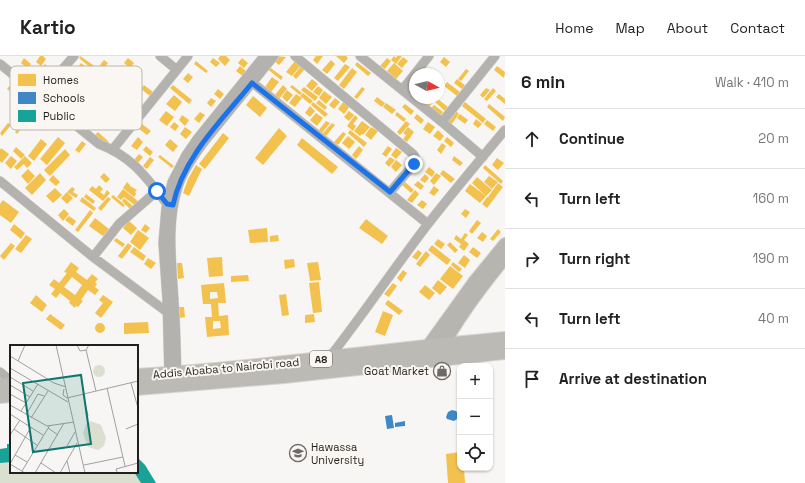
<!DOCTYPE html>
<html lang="en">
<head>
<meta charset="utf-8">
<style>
  body { margin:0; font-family:"Space Grotesk",sans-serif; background:#f6f6f6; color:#222 }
  .controls { position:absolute; right:12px; bottom:12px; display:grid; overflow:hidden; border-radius:8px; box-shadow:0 1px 3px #0004 }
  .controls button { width:36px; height:36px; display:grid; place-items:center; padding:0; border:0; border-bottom:1px solid #e0e0e0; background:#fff; color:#222; font:20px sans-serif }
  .compass { position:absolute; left:409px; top:12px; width:36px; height:36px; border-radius:50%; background:#fff; box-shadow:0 1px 3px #0004; rotate:98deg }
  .stop { position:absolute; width:12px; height:12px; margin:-9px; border:3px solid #1a73e8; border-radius:50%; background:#fff }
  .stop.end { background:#1a73e8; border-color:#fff; box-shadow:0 1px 4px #0008 }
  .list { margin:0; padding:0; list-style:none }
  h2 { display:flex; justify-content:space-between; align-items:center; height:52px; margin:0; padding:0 16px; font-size:17px }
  h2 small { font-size:13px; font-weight:400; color:#767676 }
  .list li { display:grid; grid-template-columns:26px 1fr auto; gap:12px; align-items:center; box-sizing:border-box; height:60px; padding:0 16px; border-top:1px solid #e0e0e0 }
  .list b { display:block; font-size:15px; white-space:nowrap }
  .list em { font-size:13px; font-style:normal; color:#767676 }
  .icon { flex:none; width:22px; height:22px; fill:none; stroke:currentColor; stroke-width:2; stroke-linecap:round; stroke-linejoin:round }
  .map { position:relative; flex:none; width:505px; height:427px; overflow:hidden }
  header { display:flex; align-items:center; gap:24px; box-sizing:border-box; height:56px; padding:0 20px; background:#fff; border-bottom:1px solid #e0e0e0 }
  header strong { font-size:19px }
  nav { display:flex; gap:22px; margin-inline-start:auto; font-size:14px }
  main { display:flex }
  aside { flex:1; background:#fff }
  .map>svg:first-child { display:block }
  .green { fill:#dbdfd0 }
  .homes { fill:#f2c14e; fill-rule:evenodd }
  .schools { fill:#3f88c5 }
  .public { fill:#17a398 }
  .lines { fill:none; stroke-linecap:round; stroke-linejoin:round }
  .minor-casing { stroke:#d5d4d3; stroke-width:10 }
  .major-casing { stroke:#d5d4d3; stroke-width:14 }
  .highway-casing { stroke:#d5d4d3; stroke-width:16 }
  .minor { stroke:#b4b2ae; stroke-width:9 }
  .major { stroke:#b7b5b0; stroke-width:12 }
  .highway { stroke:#bcbab4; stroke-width:14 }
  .route { stroke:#1a73e8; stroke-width:5 }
  .labels { text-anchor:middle; stroke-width:4; stroke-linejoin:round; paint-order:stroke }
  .shield { fill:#faf6f2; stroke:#62605e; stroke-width:1 }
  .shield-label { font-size:10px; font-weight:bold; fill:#211f1e }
  .street-label { font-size:11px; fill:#211f1e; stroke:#faf6f2 }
  .poi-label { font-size:11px; fill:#211f1e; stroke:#faf6f2; text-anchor:end }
  .inset-road { fill:none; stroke:#a2a09e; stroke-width:1 }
  .view { fill:#0f766e; fill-opacity:0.15; stroke:#0f766e; stroke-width:2 }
  .inset-edge { fill:none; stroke:#211f1e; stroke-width:2 }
  .key { fill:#faf6f2; stroke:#b9b6b2; stroke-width:1 }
  .key-label { font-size:11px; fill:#211f1e }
</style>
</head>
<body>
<header>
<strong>Kartio</strong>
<nav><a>Home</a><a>Map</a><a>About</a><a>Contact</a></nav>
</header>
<main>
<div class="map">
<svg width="505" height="427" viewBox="0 0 505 427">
  <rect width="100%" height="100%" fill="#f8f6f4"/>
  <!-- green -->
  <path class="green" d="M7,388H11V416H137V401L145,409L156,427H0V393L7,392Z"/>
  <!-- homes -->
  <path class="homes" d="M40,0H43L46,3L41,10L36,6Z
    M80,0L96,11L93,14L79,2Z
    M220,0H226L230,4L225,10L218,3Z
    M276,0L286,1L279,9L273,4Z
    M316,0H323L317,8L313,4Z
    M336,0H346L348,2L344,7Z
    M394,0L396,2L397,0H402L396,8L391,4Z
    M403,1L408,5L402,12L397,8Z
    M444,1L450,6L446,11L440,6Z
    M24,2L31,8L28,13L21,7Z
    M128,2L134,7L130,12L124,7Z
    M213,2L220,7L216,11L210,6Z
    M242,2L248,7L244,12L238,7Z
    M387,2L391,5L385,13L380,10Z
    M104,4L108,7L101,16L97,13Z
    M331,4L335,8L327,18L322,14Z
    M196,5L208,15L206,17L194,8Z
    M295,5L301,9L292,20L286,16Z
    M357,6L371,17L368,20L355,9Z
    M81,7L86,11L82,17L77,13Z
    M394,7L403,15L396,23L387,15Z
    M45,8L52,15L50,18L42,12Z
    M345,8L350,11L338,25L334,22Z
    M240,10L247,16L244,21L236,15Z
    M268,10L283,21L281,24L266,12Z
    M301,10L305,13L296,23L293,20Z
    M497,10L505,16L504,22L494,14Z
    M352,12L357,16L344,33L339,29Z
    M466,13L469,15L461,25L458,23Z
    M188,17L193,21L188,27L183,23Z
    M272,21L279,26L271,36L265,31Z
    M312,23L318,28L312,35L306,30Z
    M457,23L466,30L463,34L454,27Z
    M13,26L17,29L11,36L7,33Z
    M447,26L460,36L457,40L444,30Z
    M144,29L153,36L150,40L141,33Z
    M173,29L192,44L189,48L170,32Z
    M283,29L287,33L279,43L274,40Z
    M292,29L302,37L300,39L290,31Z
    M318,30L323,34L319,40L313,36Z
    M304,31L318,41L315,45L301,34Z
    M362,31L365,33L357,43L354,41Z
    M486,32L490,34L483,42L480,39Z
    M493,32L496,35L487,45L484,43Z
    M218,33L224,38L220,43L214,38Z
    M287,34L293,39L287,46L282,41Z
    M324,35L332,41L326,48L319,42Z
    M303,37L313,45L310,48L300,40Z
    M296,38L302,42L295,51L289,47Z
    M499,38L505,43V48L496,41Z
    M174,39L182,46L175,55L166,48Z
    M253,40L267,52L260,61L246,49Z
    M377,41L385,47L382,51L374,45Z
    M211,42L216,45L211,51L207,47Z
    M335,42L340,46L334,53L329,49Z
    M431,42H437L429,51L426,48Z
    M438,43L448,51L445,55L435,46Z
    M319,44L327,51L325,54L316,47Z
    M344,45L350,50L344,58L338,53Z
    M313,46L328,58L325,61L311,49Z
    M465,46L486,63L483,67L462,50Z
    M386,47L396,54L392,58L383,51Z
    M405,48L414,55L411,59L402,51Z
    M489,48L505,61L503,65L487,51Z
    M434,49L443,56L440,60L431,52Z
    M310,50L315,55L310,61L305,57Z
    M166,55L174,61L167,70L159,64Z
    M349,55L354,59L349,65L344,61Z
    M456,55L459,58L451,69L447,66Z
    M200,56L205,59L199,67L194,63Z
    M397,56L406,63L404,66L395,59Z
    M316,57L323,62L317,70L310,64Z
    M417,58L424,64L421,68L414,62Z
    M460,58L468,64L465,68L457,62Z
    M182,59L189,64L185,70L179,64Z
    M355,59L358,62L353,68L356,70L353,75L347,70Z
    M476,63L482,68L478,72L473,68Z
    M487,64L496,71L493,75L484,68Z
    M326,65L330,67L322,77L318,75Z
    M362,65L370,71L363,79L362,78L360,80L354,75Z
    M406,65L410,68L400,79L397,76Z
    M23,66L25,68L17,78L15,76Z
    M174,66L179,70L175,75L170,71Z
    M428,66L435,71L430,78L423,73Z
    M8,67L11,69L2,80L0,77Z
    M332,67L335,69L326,80L323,77Z
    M142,68L151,75L147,79L139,73Z
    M185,71L192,76L186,83L180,78Z
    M371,71L378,75L371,84L365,79Z
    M408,71L414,76L407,86L403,83L406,79L403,77Z
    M279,72L287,80L263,109L255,102Z
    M350,74L367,87L364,91L348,77Z
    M438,74L444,80L440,85L433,80Z
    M98,76L109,86L107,89L95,79Z
    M343,76L346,78L338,89L334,86Z
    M223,77L229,82L205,113L199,108Z
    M348,80L355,86L349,93L342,87Z
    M58,81L65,87L47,109L40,103Z
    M138,81L143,86L137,94L131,90Z
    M447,81L454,87L451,91L444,85Z
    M302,82L338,111L332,118L297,89Z
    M41,83L47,88L34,105L28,100Z
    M170,83L178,90L173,96L165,89Z
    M82,85L86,88L79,97L75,94Z
    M442,87L446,90L441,98L437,94Z
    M146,90L153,96L150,100L143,94Z
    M359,90L363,94L356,103L352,99Z
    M388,90L392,93L386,101L382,98Z
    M16,91L25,99L21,103L13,95Z
    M1,92L9,98L2,107L0,105V94Z
    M396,92L402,96L396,103L391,99Z
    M65,93L70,99L50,120L44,114Z
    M139,98L143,101L138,107L134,104Z
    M160,99L174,110L172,112L158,101Z
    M11,100L17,105L11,113L5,107Z
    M25,100L32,107L27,112L24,108L17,114L14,111Z
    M454,100L463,107L460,110L452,104Z
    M150,101L154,104L147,113L143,110Z
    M390,101L395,104L389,111L385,107Z
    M497,102L504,107L498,114L492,109Z
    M396,104L402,109L396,116L391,111Z
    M196,109L202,113L189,140L183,137L188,123Z
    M485,109L503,125L501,128L483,112Z
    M429,111L435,116L432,121L425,116Z
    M28,113L35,120L28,128L21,120Z
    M443,114L455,123L451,127L440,118Z
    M40,117L46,124L32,139L25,132Z
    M104,117L110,123L106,127L100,121Z
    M436,117L441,120L434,129L430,125Z
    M425,118L429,122L425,127L420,124Z
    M53,119L60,126L56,130L49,124Z
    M489,120L498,126L492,133L484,126Z
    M477,121L492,134L486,140L472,127Z
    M418,125L424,130L421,134L414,129Z
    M127,126L130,129V130L137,134L135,136L136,138L134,141L123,132Z
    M405,126L414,134L411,137L402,129Z
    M498,127L503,131L487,152L482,148L487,141L489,142L488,141Z
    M470,128L486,140L480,147L465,135Z
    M99,129L103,133L100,136L104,139L107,134L110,137L103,145L89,134L92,130L96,133Z
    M434,130L439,134L434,140L429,137Z
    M72,131L75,133L73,136L78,139L76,142L67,136Z
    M55,132L62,139L53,147L46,140Z
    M123,133L139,146L136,150L124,141L121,144L117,141Z
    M415,134L419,138L412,147L407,144Z
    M67,136L73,142L67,148L61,142Z
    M86,138L95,145L93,148L84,141Z
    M113,139L125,149L123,151L111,141Z
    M82,141L96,152L94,155L80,145Z
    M108,141L111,143L101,155L98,152Z
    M124,142L135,152L132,155L122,145Z
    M3,144L19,156L11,167L0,159V148Z
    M422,144L427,148L423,153L417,149Z
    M64,153L69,158L63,165L58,159Z
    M465,153L470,156L466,162L461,158Z
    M90,154L93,157L78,176L75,174Z
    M69,160L76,165L73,170L65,164Z
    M95,162L109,173L103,180L89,170Z
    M366,163L388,180L382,188L359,172Z
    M477,164L481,167L472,178L469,175Z
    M129,165L137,172L131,179L123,172Z
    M14,168L25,177L21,183L10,174Z
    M145,168L150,172L146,177L141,174Z
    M267,172L268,186L250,187L248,174Z
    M498,173L501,176L493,185L490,183Z
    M138,174L149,182L140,194L130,186Z
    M482,176L487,180L483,186L477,182Z
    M465,177L468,179L464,184L469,188L464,195L459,191L461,188L454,183L456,179L461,183Z
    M26,179L32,183L21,197L15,193Z
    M278,179L279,185L270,186V180Z
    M116,182L125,188L123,191L114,185Z
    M438,183L445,188L441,193L434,188Z
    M450,186L458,194L455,197L447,189Z
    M11,187L15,190L4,204L0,200Z
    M128,187L132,190L122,203L118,200Z
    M432,189L451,204L447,209L428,194Z
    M134,191L146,200L143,205L130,196Z
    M473,191L481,197L477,202L469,196Z
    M418,194L422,197L417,204L412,201Z
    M426,195L430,199L420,211L416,208Z
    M464,199L470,204L465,212L458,207Z
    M222,201L223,220L209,221L207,202Z
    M148,202L156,207L151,213L144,208Z
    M294,203L295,211L285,213L284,204Z
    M71,206L79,212L76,216L87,224L92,218L98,223L95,226L97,228L95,231L99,234L95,239L88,234L81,244L83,245L78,251L76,250L75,252L69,247L70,245L60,237L56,242L51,238L55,233L49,229L54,223L59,227L67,217L64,216ZM72,221L82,229L75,239L64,231Z
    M318,206L321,224L310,225L307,207Z
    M453,206L462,213L459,216L451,209Z
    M177,207H182L184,222L178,223Z
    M450,210L463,220L453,233L440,223Z
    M403,214L407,217L401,226L397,222Z
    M248,219L249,225L231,226V220Z
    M438,224L447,231L440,239L432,232Z
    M319,226L322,256L313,257L309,227Z
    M224,227L226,247H218L219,260L228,259L229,279L207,281L205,261H212L211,248H203L201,229ZM210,236H217L218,242L210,243ZM213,265H220L221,272L213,273Z
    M393,227L397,230L389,241L384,238Z
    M425,229L435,237L429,244L419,236Z
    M286,238L289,259L282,260L279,239Z
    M36,239L47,249L42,256L30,247Z
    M103,239L113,246L101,262L95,257L103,247L99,244Z
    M388,244L403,255L399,259L385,248Z
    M179,251H184L185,261L180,262Z
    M383,255L393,259L385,280L375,276Z
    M50,258L65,269L61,274L46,263Z
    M314,258L315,266L305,267V259Z
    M148,266L149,277L124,278V267Z
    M95 272a5 5 0 1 1 10 0a5 5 0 1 1-10 0Z
    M460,396V412H464L465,427H448L446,398Z"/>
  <!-- schools -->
  <path class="schools" d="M452,354L456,355L459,359H460V361L454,365L447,363L446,361L448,356Z
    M392,359L394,372L387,373L385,360Z
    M405,365V370L395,371V367Z"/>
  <!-- public -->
  <path class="public" d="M7,388H11V406L0,407V393L7,392Z
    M137,401L145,409L156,427H141L134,416H137Z"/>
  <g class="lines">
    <!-- minor casing -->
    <g class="minor-casing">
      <path id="minor" d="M160,0L177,14
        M295,0L413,98L415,101L414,108L390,136
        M360,0L442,66L483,101
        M0,8L99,88C133,101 146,121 167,148H170
        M249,24L428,168
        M402,34L429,0
        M39,40L74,0
        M442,66L495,0
        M113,93L188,0
        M0,125L93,201L167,256H171
        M93,201L119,168L157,135
        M329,302C363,259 394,212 428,168C453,136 479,105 505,74
        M0,316L11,325
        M169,321L167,243L163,187L166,152L172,126L186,99L197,83L264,0
        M177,322C176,296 176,271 174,246C172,207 166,169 178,131C183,115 194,100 204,86L274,0"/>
    </g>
    <!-- major casing -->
    <g class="major-casing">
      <path id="major" d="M440,295C458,262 481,231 505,202
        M432,297L428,290L474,226L505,188"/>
    </g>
    <!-- highway casing -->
    <g class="highway-casing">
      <path id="highway" d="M137,320C260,313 382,294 505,283
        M0,330L11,329
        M137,332L284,320L505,296
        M0,340L11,339"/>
    </g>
    <!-- minor -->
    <use href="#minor" class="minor"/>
    <!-- major -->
    <use href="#major" class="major"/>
    <!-- highway -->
    <use href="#highway" class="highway"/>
  </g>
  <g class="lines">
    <!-- route -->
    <path class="route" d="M157,135L167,148L173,149C183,101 222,64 252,27L390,136L414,108"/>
  </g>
  <!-- icons -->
  <defs>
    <g id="shop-ring" transform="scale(0.9)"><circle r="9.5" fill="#faf6f2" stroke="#6c6a69" stroke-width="1.5"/><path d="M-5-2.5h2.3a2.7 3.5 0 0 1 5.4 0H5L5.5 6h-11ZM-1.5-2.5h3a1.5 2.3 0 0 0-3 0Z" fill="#6c6a69"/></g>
    <g id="university-ring" transform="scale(0.9)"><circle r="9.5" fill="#faf6f2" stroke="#6c6a69" stroke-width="1.5"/><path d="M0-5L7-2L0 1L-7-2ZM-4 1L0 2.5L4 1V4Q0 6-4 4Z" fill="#6c6a69"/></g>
  </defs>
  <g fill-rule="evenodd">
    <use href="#shop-ring" x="442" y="315"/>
    <use href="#university-ring" x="298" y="397"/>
  </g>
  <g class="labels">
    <!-- shield labels -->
    <rect class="shield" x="310" y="295" width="22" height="16" rx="3"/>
    <g class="shield-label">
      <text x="321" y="307">A8</text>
    </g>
    <!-- street labels -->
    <g class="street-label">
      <text transform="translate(226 312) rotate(-5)" y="4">Addis Ababa to Nairobi road</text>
    </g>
    <!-- poi labels -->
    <g class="poi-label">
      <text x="429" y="319">Goat Market</text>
      <text x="311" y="395" text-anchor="start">Hawassa<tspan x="311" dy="13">University</tspan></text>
    </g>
  </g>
  <!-- overview -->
  <g transform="translate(10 289)">
    <rect width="128" height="128" fill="#f8f6f4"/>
    <path d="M83 26a6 6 0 1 1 12 0a6 6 0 1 1-12 0ZM81,76L91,80L96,93L94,101L88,105L78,102L73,88L76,79Z" fill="#dbdfd0"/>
    <path class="inset-road" d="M46,0L75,128M67,0L70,6L76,5L79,0M76,5L86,46M0,11L44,38L56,42M8,16L15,0M0,23L58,57M0,32L23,46M121,38L128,63M0,40L20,52M97,43L115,121M54,44L53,50L57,53L128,36M0,49L16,58M73,49L78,71M0,60L37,81L64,77M11,66L28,39M0,69L33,90M16,70L28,49L34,51M21,73L38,46M38,83L48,90M4,84L28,101M116,84L128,79M0,90L10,75M57,101L65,87M5,110L17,117M57,116L60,128M31,118L46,128M74,120L113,112M12,126L40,80M107,127L106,124L128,118M15,128L0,119L21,82M25,128L54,78M50,128L67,98"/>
    <path class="view" d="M71,30L81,99L23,107L13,38Z"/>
    <rect width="128" height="128" class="inset-edge"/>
  </g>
  <!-- legend -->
  <rect x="10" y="10" width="132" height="64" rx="6" class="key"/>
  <rect x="18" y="18" width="18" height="12" fill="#f2c14e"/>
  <rect x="18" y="36" width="18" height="12" fill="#3f88c5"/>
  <rect x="18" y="54" width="18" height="12" fill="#17a398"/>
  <g class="key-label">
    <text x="43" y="28">Homes</text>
    <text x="43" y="46">Schools</text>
    <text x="43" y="64">Public</text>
  </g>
</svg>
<div class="controls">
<button>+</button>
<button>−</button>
<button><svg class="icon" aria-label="locate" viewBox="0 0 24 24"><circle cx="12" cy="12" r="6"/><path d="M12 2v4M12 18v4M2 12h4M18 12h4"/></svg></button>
</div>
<svg class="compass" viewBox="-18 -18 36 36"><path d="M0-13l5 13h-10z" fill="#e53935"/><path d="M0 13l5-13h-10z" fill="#767676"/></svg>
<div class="stop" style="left:157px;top:135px"></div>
<div class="stop end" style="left:414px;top:108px"></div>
</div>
<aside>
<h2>6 min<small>Walk · 410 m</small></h2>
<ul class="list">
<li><svg class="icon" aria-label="ahead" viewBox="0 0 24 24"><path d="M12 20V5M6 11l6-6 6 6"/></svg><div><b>Continue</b></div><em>20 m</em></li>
<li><svg class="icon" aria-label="left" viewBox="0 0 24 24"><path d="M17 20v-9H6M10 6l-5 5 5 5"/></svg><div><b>Turn left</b></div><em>160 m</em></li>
<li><svg class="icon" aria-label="right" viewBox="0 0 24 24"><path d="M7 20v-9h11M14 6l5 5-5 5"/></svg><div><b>Turn right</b></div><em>190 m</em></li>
<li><svg class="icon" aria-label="left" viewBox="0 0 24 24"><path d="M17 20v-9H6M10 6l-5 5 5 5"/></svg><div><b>Turn left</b></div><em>40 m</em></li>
<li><svg class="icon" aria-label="arrive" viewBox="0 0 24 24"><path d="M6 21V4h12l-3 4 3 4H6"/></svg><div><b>Arrive at destination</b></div></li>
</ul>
</aside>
</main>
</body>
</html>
